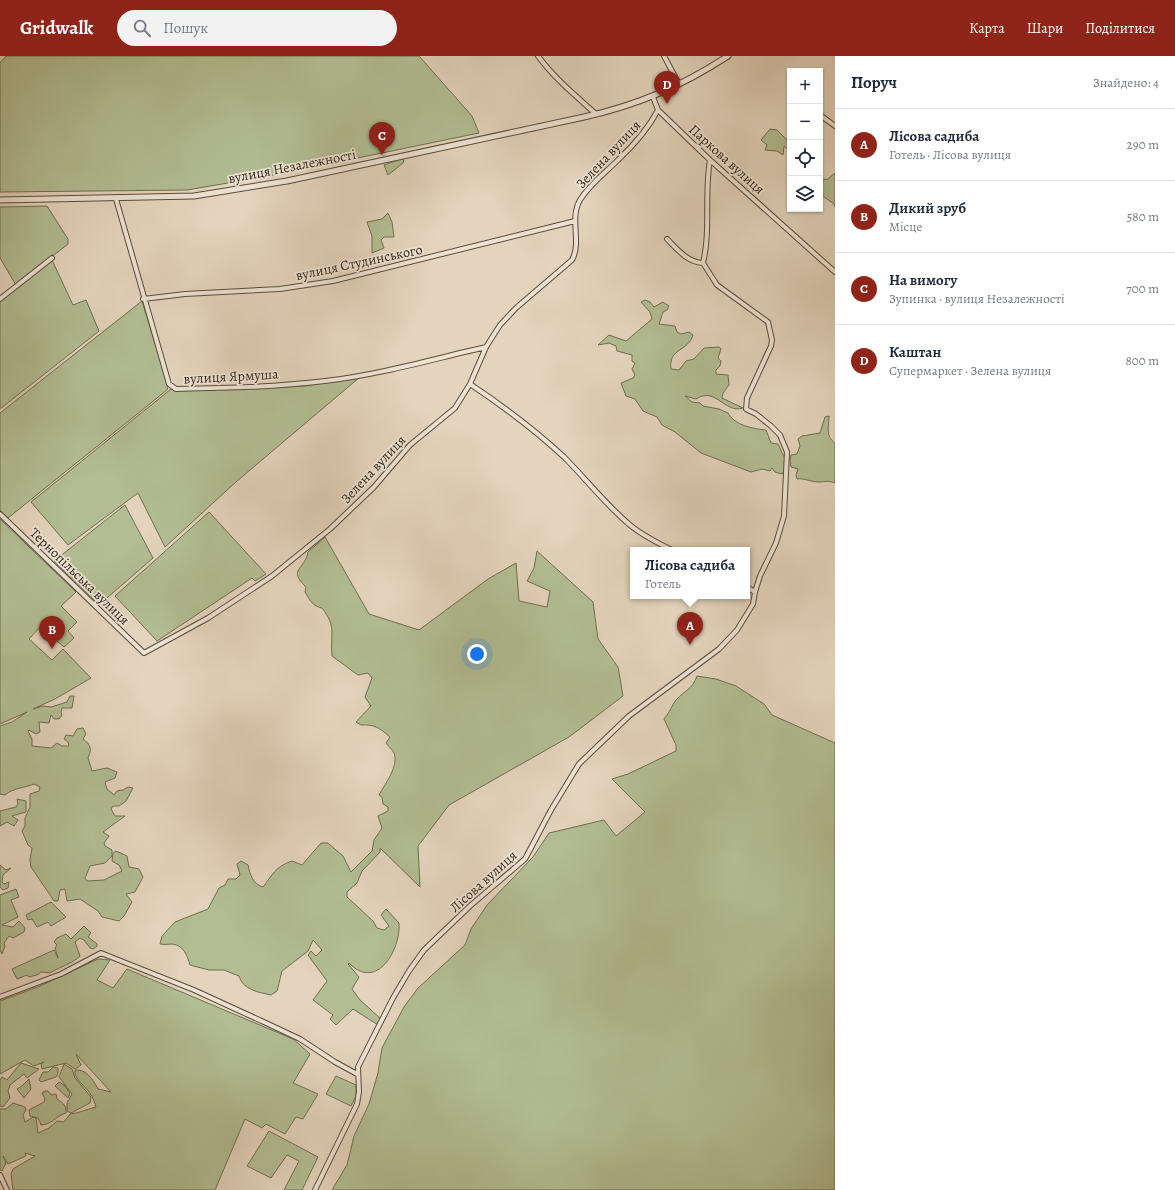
<!DOCTYPE html>
<html lang="uk">
<head>
<meta charset="utf-8">
<style>
  body { margin:0; font-family:Alegreya,serif; background:#f2f2f3; color:#1f2937 }
  .controls { position:absolute; right:12px; top:12px; display:grid; overflow:hidden; border-radius:0px; box-shadow:0 1px 3px #0004 }
  .controls button { width:36px; height:36px; display:grid; place-items:center; padding:0; border:0; border-bottom:1px solid #e0e1e3; background:#fff; color:#1f2937; font:20px sans-serif }
  .you { position:absolute; left:477px; top:598px; width:14px; height:14px; margin:-10px; border:3px solid #fff; border-radius:50%; background:#1a73e8; box-shadow:0 0 0 6px #1a73e833 }
  .badge { display:grid; place-items:center; width:26px; height:26px; border-radius:50%; background:#8f2418; color:#fff; font-size:13px; font-weight:700 }
  .pin { position:absolute; translate:-50% -33px; filter:drop-shadow(0 1px 2px #0008) }
  .pin::after { content:''; position:absolute; top:21px; width:14px; height:12px; background:inherit; clip-path:polygon(0 0,100% 0,50% 100%) }
  .popup { position:absolute; left:630px; top:491px; width:120px; height:52px; box-sizing:border-box; display:grid; place-content:center; border-radius:0px; background:#fff; filter:drop-shadow(0 1px 3px #0005); font-size:13px; white-space:nowrap; color:#747a83 }
  .popup b { font-size:15px; color:#1f2937 }
  .popup::after { content:''; position:absolute; left:50%; top:100%; margin-left:-8px; border:8px solid transparent; border-top-color:#fff }
  .list { margin:0; padding:0; list-style:none }
  h2 { display:flex; justify-content:space-between; align-items:center; height:52px; margin:0; padding:0 16px; font-size:17px }
  h2 small { font-size:13px; font-weight:400; color:#747a83 }
  .list li { display:grid; grid-template-columns:26px 1fr auto; gap:12px; align-items:center; box-sizing:border-box; height:72px; padding:0 16px; border-top:1px solid #e0e1e3 }
  .list b { display:block; font-size:15px; white-space:nowrap }
  .list p { margin:0; font-size:13px; white-space:nowrap; color:#747a83 }
  .list em { font-size:13px; font-style:normal; color:#747a83 }
  .icon { flex:none; width:22px; height:22px; fill:none; stroke:currentColor; stroke-width:2; stroke-linecap:round; stroke-linejoin:round }
  .map { position:relative; flex:none; width:835px; height:1134px; overflow:hidden }
  header { display:flex; align-items:center; gap:24px; box-sizing:border-box; height:56px; padding:0 20px; background:#8f2418; color:#fff }
  header strong { font-size:19px }
  nav { display:flex; gap:22px; margin-inline-start:auto; font-size:14px }
  .search { width:280px; height:36px; background:#f2f2f3; display:flex; align-items:center; gap:10px; box-sizing:border-box; padding:0 14px; border-radius:22px; color:#747a83; font-size:15px }
  main { display:flex }
  aside { flex:1; background:#fff }
  .map>svg:first-child { display:block }
  .green { fill:#b2bd93; stroke:#6f6e52 }
  .lines { fill:none; stroke-linecap:round; stroke-linejoin:round }
  .minor-casing { stroke:#5a4c3c; stroke-width:6 }
  .tertiary-casing { stroke:#5a4c3c; stroke-width:7 }
  .minor { stroke:#ede3d4; stroke-width:4 }
  .tertiary { stroke:#ede3d4; stroke-width:5 }
  .labels { text-anchor:middle; stroke-width:3.5; stroke-linejoin:round; paint-order:stroke }
  .street-label { font-size:14px; fill:#2c1f11; stroke:#ede3d4 }
</style>
</head>
<body>
<header>
<strong>Gridwalk</strong>
<div class="search"><svg class="icon" aria-label="search" viewBox="0 0 24 24"><circle cx="10" cy="10" r="6"/><path d="M15 15l6 6"/></svg>Пошук</div>
<nav><a>Карта</a><a>Шари</a><a>Поділитися</a></nav>
</header>
<main>
<div class="map">
<svg width="835" height="1134" viewBox="0 0 835 1134">
  <rect width="100%" height="100%" fill="#e4d4bd"/>
  <filter id="stains"><feTurbulence type="fractalNoise" baseFrequency=".005" numOctaves="4"/><feColorMatrix values="0 0 0 0 .2 0 0 0 0 .09 0 0 0 0 .02 0 0 0 .5 -.17"/></filter>
  <radialGradient id="worn" r=".72"><stop offset=".6" stop-color="#630" stop-opacity="0"/><stop offset="1" stop-color="#630" stop-opacity=".3"/></radialGradient>
  <!-- green -->
  <path class="green" d="M6,0H419L472,60L479,77L275,119L187,134L0,136V7Z
    M770,73L777,74L786,83L790,85V95L784,90L783,99L777,95L765,94L767,89L761,84Z
    M401,103L404,104L403,107L388,119L384,109Z
    M835,117V151L834,148L820,138V124L828,123Z
    M47,150L68,183V188L16,229L0,202V151Z
    M388,157L392,166L394,181H384L381,184L384,192L372,197V180L367,166L382,163Z
    M52,204L73,249L86,244L99,275L0,353V243Z
    M645,244L650,246L654,251L663,246L669,250L667,254L663,256L659,268L675,270L677,276L681,278L689,276L693,279C688,296 668,292 671,313L679,314L686,305L694,303L704,292L719,291L721,293L718,302L721,305L720,310L716,314V318L728,319L729,329L723,337L722,342L743,352C724,358 716,330 696,343L685,340L692,346L700,347L703,350L719,353L728,357C734,369 753,373 766,374L771,387L778,388L785,403V414L782,418L775,416L772,412L770,415L762,413L751,416L701,397L675,376L662,369L657,361L643,355L635,343L626,340L621,327L633,322L635,319L632,313L635,307L632,305V299L617,295L616,290L609,287L598,289L609,279L626,285L652,263L650,256L641,246Z
    M142,245L168,330L167,334L8,462L0,454V357Z
    M358,320L360,321L237,425L165,491L138,437L68,489L31,446L171,333L176,335L305,330Z
    M829,360C829,371 825,380 835,387V427C828,424 826,426 819,426C811,426 805,422 797,423L796,419L798,413L791,411L790,405L791,399L797,398L800,390L798,383L802,380L820,377L825,361Z
    M125,449L153,502L99,549L54,505Z
    M209,456L266,518L255,525L252,522L157,585L115,540Z
    M0,463L76,536L61,550L77,566L68,575L74,582L64,591L40,571L29,583L52,604L63,593L91,622L55,643L33,653L43,650L51,651L67,646L70,640H74L72,652H62L61,656L62,659L59,663H54L51,659L49,667L39,666L40,676L36,678L29,674L28,675L32,683V690L51,692L57,687L62,690H69L68,686L64,683L66,679L73,680L77,673L83,672L86,678L83,683C91,689 92,693 88,702L92,715L107,712L117,716L115,722L105,726L107,733L114,739L117,735L123,734L128,731L133,732L126,745L119,750H113L111,753L115,760H125L103,776L109,780L104,787L105,790L112,794V800L105,807L90,810L85,822L87,825L104,824L122,815L119,809L112,805L113,797L116,795L127,800L129,811L139,813L143,821L135,836L126,838L132,846L124,860L119,865L102,861L98,855L80,843L67,845L65,833L60,834L58,845H54L31,811L30,804L32,792L28,789L22,775L25,770V762L30,751V738L39,735L40,731L34,728C24,732 13,732 5,739L0,738V670L12,666L27,656L0,668Z
    M325,481L369,558L419,574L488,523L516,507L519,545L547,551L550,535L527,525L534,512L537,495L593,546L598,583L618,611L623,640L569,681L449,749L418,790L420,831L380,792V796L362,815L357,827L347,836V841L373,865L377,872L384,874L389,870L381,859L386,853L399,867C401,893 377,936 349,907L348,908L359,921L352,933L360,944L381,963L378,969L353,953L336,969L330,963L333,959L313,944L327,925L308,899L311,895L316,900L322,894L313,884L308,895L282,915L277,935L271,939C258,936 243,934 239,920L224,914H209L190,909C187,899 184,890 173,888C169,888 164,889 160,888L162,880L175,866L208,853L219,832L225,829L228,823H236L240,819L237,808L241,805L248,809C250,819 253,828 263,831C273,818 275,811 292,805L302,809L321,787H328L343,800L351,816L372,795L374,784L382,772L378,760L388,755V751L383,748L382,741L379,739C385,728 399,710 394,697C393,694 388,690 386,687L390,681C380,672 374,668 361,669L356,666L371,650L365,641L372,622L368,617L358,619L332,600C330,578 337,571 322,552C312,550 310,544 305,536L306,531C287,513 305,514 308,496Z
    M697,620L716,623L736,630L764,648L772,659L835,687V1134H332L347,1109L354,1080L369,1048L378,1017L382,992L404,951L418,932L465,889L471,873L487,849L533,801L549,777L604,764L616,780L645,756L612,723L628,718L676,695V689L664,663C670,656 672,649 676,644C685,634 692,634 697,620Z
    M17,743L26,745V756L12,760L18,764L14,770L7,766L0,770V755L16,751L18,748Z
    M0,809L6,814L11,812L3,819L2,826L4,828L9,826L8,832L3,834L0,831Z
    M16,833L19,841L11,844L18,861L2,869L13,871L19,865L25,872L24,876L13,882L9,880L4,887L5,890L2,898L0,894V839Z
    M51,846L66,861L51,870L48,866L37,871L32,863L28,864L26,859Z
    M84,870L91,877L88,881L97,888V890L93,893L90,892L84,884L80,882L75,886L80,900C72,908 59,911 50,917L41,916L37,919L29,921L27,919L17,923L12,913L54,894L58,902L55,892L57,889L54,886L57,882L66,878L71,883Z
    M98,903L110,904L97,924L113,932L127,913L293,983L310,998L293,1027L318,1038L303,1063L296,1061L285,1078L266,1068L262,1072L245,1063L215,1134H13L11,1118L13,1113L35,1100L25,1097L26,1100L8,1108L3,1100L6,1107L2,1115L0,1114V1053H6L13,1047L25,1051L26,1054L23,1059L25,1066L33,1061L36,1062L38,1077L49,1072L57,1065L64,1066L70,1058C80,1057 87,1053 96,1051C92,1034 82,1031 75,1019V1014C87,1013 93,1024 98,1033L111,1036L76,998L81,1009L75,1013L66,1007L42,1013L41,1008L44,1006L34,1010L25,1004L0,1018V945L40,930Z
    M21,1007L39,1013L27,1022L24,1018L10,1029L8,1035L10,1042L3,1051L0,1050V1024L2,1021L7,1024Z
    M64,1008L72,1013L75,1022L91,1041L90,1047L71,1057L67,1055V1047L72,1038L59,1021Z
    M53,1011L58,1012V1017L56,1021L41,1026L39,1024L43,1016H48Z
    M336,1020L356,1029V1040L351,1050L326,1038Z
    M29,1023L31,1033L24,1042L17,1033L22,1030Z
    M59,1026L64,1029L70,1037L68,1042L55,1030Z
    M45,1035H48L51,1039L56,1038L57,1043C63,1047 67,1050 66,1057C56,1060 51,1069 41,1069L38,1062L30,1060L29,1054L44,1046L45,1043L42,1037Z
    M269,1075L318,1101L302,1134H284L299,1105L287,1099L271,1122L247,1110Z"/>
  <g class="lines">
    <!-- minor casing -->
    <g class="minor-casing">
      <path id="minor" d="M538,0C555,23 576,40 596,58
        M664,0L679,28
        M658,54L710,104L835,216
        M820,59L835,70
        M116,143L169,328L176,333C226,332 276,331 325,325C379,319 433,303 486,291
        M667,183C677,193 687,206 703,207
        M0,243L52,202
        M143,243L185,238L280,233L333,225L575,165
        M470,328C503,350 535,374 564,401C586,423 606,449 630,469C643,480 658,487 672,494
        M0,458L144,597L208,562L272,520L330,473L374,431L410,389L455,352L470,328L486,291L500,269L516,252L572,204C582,186 569,163 580,144C590,128 605,117 618,104C634,89 648,73 658,54L653,41
        M747,531L755,536
        M0,941L61,918L101,897L194,934L266,967L300,983L335,1006L357,1018
        M0,1119L7,1134
        M315,1134L357,1048L359,1036L358,1011L393,942L409,915L424,894L470,850L525,803L551,754L579,708L629,660L719,593L737,574L753,548L755,536L760,520L776,487L784,460L787,396L780,379L771,370L756,358L746,353L747,342L771,290L772,284L768,266L717,229L703,207C711,174 704,138 710,104"/>
    </g>
    <!-- tertiary casing -->
    <g class="tertiary-casing">
      <path id="tertiary" d="M0,144L194,140L287,125L584,61C638,49 682,30 728,0"/>
    </g>
    <!-- minor -->
    <use href="#minor" class="minor"/>
    <!-- tertiary -->
    <use href="#tertiary" class="tertiary"/>
  </g>
  <g class="labels">
    <!-- street labels -->
    <g class="street-label">
      <text transform="translate(608 98) rotate(-47)" y="5">Зелена вулиця</text>
      <text transform="translate(727 103) rotate(42)" y="5">Паркова вулиця</text>
      <text transform="translate(292 110) rotate(-11)" y="5">вулиця Незалежності</text>
      <text transform="translate(359 206) rotate(-12)" y="5">вулиця Студинського</text>
      <text transform="translate(231 320) rotate(-3)" y="5">вулиця Ярмуша</text>
      <text transform="translate(373 413) rotate(-47)" y="5">Зелена вулиця</text>
      <text transform="translate(80 520) rotate(44)" y="5">Тернопільська вулиця</text>
      <text transform="translate(483 825) rotate(-42)" y="5">Лісова вулиця</text>
    </g>
  </g>
  <rect width="100%" height="100%" filter="url(#stains)"/>
  <rect width="100%" height="100%" fill="url(#worn)"/>
</svg>
<div class="controls">
<button>+</button>
<button>−</button>
<button><svg class="icon" aria-label="locate" viewBox="0 0 24 24"><circle cx="12" cy="12" r="6"/><path d="M12 2v4M12 18v4M2 12h4M18 12h4"/></svg></button>
<button><svg class="icon" aria-label="layers" viewBox="0 0 24 24"><path d="M12 4l9 5-9 5-9-5zM3 14l9 5 9-5"/></svg></button>
</div>
<div class="you"></div>
<div class="pin badge" style="left:690px;top:589px">A</div>
<div class="popup"><b>Лісова садиба</b>Готель</div>
<div class="pin badge" style="left:52px;top:593px">B</div>
<div class="pin badge" style="left:382px;top:99px">C</div>
<div class="pin badge" style="left:667px;top:48px">D</div>
</div>
<aside>
<h2>Поруч<small>Знайдено: 4</small></h2>
<ul class="list">
<li><span class="badge">A</span><div><b>Лісова садиба</b><p>Готель · Лісова вулиця</p></div><em>290 m</em></li>
<li><span class="badge">B</span><div><b>Дикий зруб</b><p>Місце</p></div><em>580 m</em></li>
<li><span class="badge">C</span><div><b>На вимогу</b><p>Зупинка · вулиця Незалежності</p></div><em>700 m</em></li>
<li><span class="badge">D</span><div><b>Каштан</b><p>Супермаркет · Зелена вулиця</p></div><em>800 m</em></li>
</ul>
</aside>
</main>
</body>
</html>
